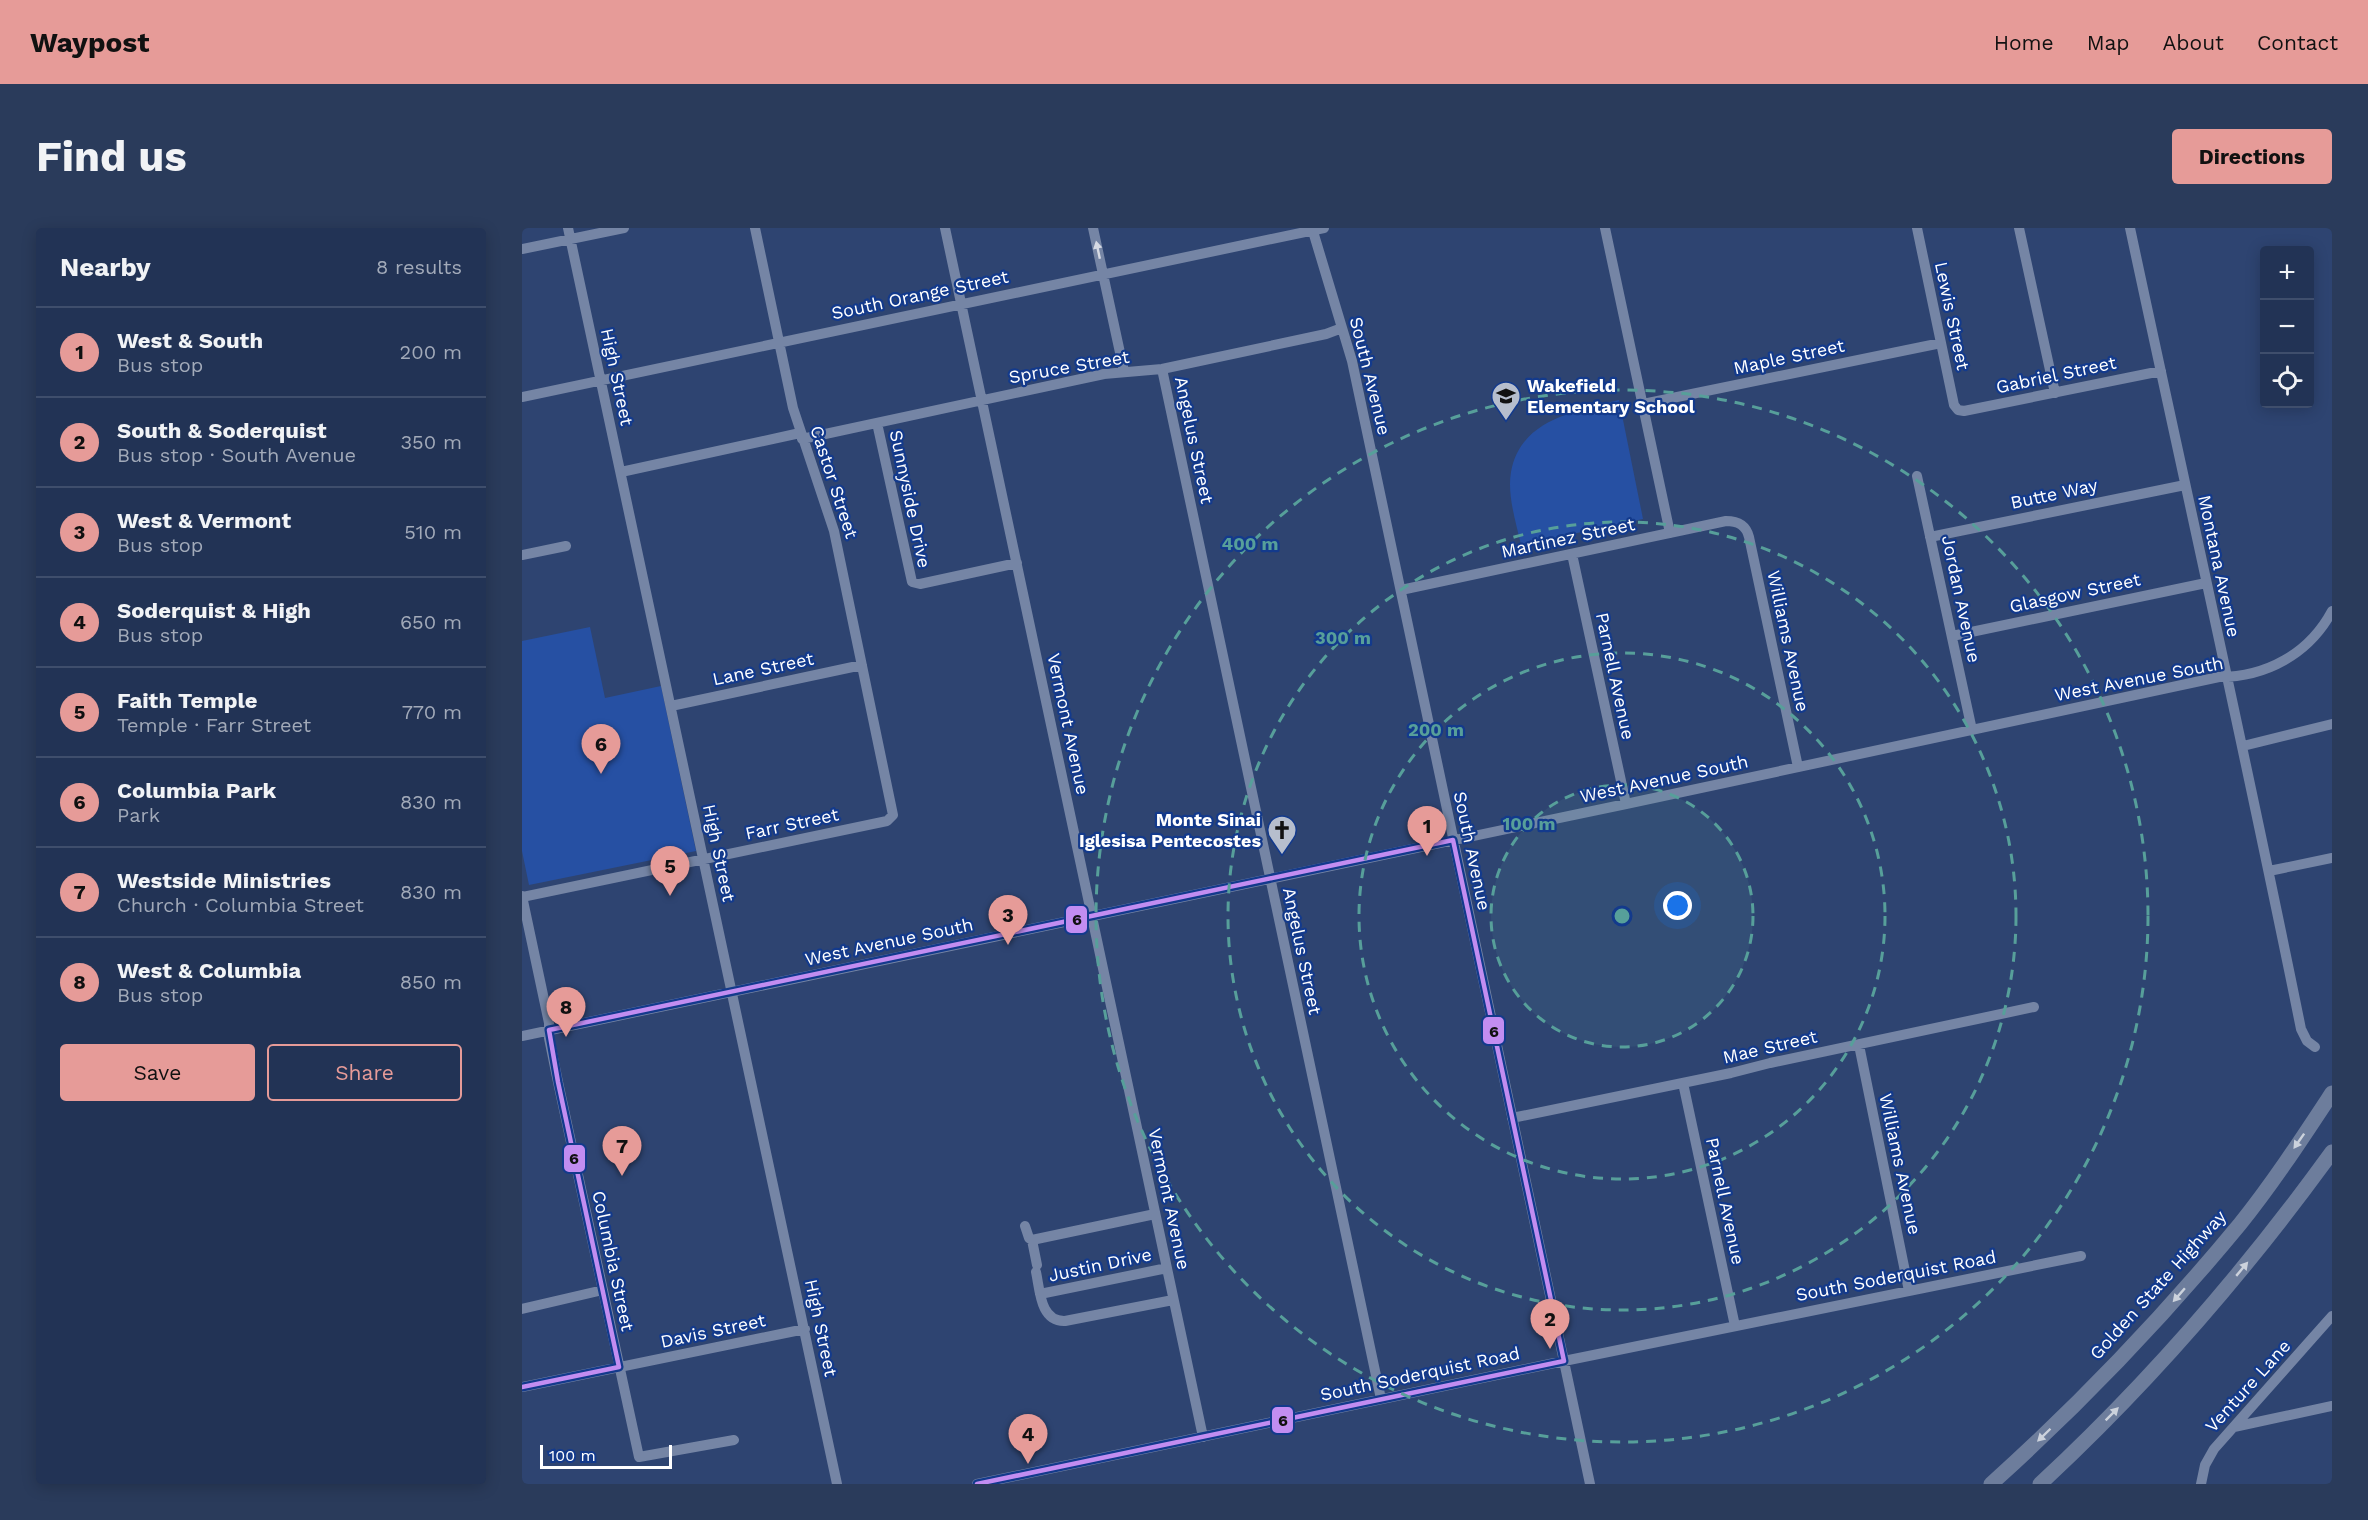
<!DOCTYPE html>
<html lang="en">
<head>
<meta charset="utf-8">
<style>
  body { margin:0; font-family:"Work Sans",sans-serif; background:#2a3b5b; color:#f1f3f6 }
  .controls { position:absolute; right:18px; top:18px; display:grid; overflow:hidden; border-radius:6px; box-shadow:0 3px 15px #0003 }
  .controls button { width:54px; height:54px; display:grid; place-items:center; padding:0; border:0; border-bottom:2px solid #3f4e6c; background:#235; color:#f1f3f6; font:30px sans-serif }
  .scale { position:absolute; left:18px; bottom:15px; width:132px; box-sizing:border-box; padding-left:6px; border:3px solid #fff; border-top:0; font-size:16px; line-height:21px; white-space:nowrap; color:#fff; -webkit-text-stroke:4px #133a8c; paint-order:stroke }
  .you { position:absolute; left:1156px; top:678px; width:21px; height:21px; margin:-15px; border:4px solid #fff; border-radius:50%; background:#1a73e8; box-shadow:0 0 0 9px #1a73e833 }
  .badge { display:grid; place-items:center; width:39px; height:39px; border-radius:50%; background:#e69b98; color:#111; font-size:20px; font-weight:700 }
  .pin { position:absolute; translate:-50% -50px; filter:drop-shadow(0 2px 3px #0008) }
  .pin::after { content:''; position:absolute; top:32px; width:21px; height:18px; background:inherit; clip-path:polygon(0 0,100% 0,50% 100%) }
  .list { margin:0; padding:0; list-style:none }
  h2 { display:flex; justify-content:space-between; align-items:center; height:78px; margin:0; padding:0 24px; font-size:26px }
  h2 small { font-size:20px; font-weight:400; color:#a2aab9 }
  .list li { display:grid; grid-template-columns:39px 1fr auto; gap:18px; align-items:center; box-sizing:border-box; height:90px; padding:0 24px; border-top:2px solid #3f4e6c }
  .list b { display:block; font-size:22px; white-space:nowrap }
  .list p { margin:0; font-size:20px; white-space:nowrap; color:#a2aab9 }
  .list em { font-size:20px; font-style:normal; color:#a2aab9 }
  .actions { display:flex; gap:12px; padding:18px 24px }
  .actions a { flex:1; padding:14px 0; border:2px solid #e69b98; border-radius:6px; text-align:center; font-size:21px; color:#e69b98 }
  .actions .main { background:#e69b98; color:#111 }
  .icon { flex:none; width:33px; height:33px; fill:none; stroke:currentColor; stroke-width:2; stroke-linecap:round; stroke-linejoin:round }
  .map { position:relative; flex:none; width:1810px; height:1256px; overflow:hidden; border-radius:6px }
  header { display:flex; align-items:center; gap:36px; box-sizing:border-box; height:84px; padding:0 30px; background:#e69b98; color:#111 }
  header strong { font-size:28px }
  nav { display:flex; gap:33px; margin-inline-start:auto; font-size:21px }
  .intro { display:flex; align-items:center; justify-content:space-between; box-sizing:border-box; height:144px; padding:0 36px }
  h1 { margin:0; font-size:42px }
  .button { padding:15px 27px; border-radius:6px; background:#e69b98; color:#111; font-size:21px; font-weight:700 }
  main { display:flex; gap:36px; padding:0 36px }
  aside { flex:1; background:#235; border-radius:6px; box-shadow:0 3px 15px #0003 }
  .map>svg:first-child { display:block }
  .green { fill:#2650a3 }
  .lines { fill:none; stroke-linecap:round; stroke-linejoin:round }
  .minor { stroke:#7585a5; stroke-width:10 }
  .highway { stroke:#6d7d9c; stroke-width:15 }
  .bus-1-casing { stroke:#133a8c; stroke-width:9 }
  .bus-1 { stroke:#c28df1; stroke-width:4.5 }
  .oneway { fill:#d6dae4 }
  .oneway2 { fill:#ccd2dc }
  .ring { fill:none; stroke:#579f9a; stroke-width:3; stroke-dasharray:10 8 }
  .labels { text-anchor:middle; stroke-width:4.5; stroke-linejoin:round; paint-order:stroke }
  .street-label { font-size:18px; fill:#fff; stroke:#133a8c }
  .poi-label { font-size:18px; font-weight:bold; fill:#fff; stroke:#133a8c; text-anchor:start }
  .centre { fill:#579f9a; stroke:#133a8c; stroke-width:3 }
  .ring-label { font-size:18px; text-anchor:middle; font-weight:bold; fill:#579f9a; stroke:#133a8c; stroke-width:4.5; stroke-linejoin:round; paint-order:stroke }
  .line-badge { stroke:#133a8c; stroke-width:2 }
  .pale-badge-label { font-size:16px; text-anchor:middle; font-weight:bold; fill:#111 }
</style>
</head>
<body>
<header>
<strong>Waypost</strong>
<nav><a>Home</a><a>Map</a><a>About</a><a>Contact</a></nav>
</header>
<div class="intro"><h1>Find us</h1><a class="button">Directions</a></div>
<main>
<aside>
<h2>Nearby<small>8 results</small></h2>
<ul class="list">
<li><span class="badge">1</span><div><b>West &amp; South</b><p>Bus stop</p></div><em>200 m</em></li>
<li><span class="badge">2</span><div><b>South &amp; Soderquist</b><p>Bus stop · South Avenue</p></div><em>350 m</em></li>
<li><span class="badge">3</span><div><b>West &amp; Vermont</b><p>Bus stop</p></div><em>510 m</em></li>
<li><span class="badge">4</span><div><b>Soderquist &amp; High</b><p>Bus stop</p></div><em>650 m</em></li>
<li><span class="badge">5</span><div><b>Faith Temple</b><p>Temple · Farr Street</p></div><em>770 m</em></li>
<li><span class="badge">6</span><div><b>Columbia Park</b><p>Park</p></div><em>830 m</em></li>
<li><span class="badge">7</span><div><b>Westside Ministries</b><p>Church · Columbia Street</p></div><em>830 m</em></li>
<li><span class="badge">8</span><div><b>West &amp; Columbia</b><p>Bus stop</p></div><em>850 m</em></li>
</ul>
<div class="actions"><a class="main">Save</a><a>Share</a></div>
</aside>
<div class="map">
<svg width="1810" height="1256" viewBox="0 0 1810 1256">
  <rect width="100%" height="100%" fill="#2e4471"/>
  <!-- green -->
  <path class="green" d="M1097,172L1121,291L999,317C994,294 985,267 989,244C998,192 1053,183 1097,172Z
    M68,399L83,470L139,458L174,623L7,657L0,623V413Z"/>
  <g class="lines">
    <!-- minor -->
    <path class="minor" d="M46,0L315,1256
      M423,0L681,1209
      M571,0L602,143
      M790,0L830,133L1068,1256
      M1083,0L1148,305
      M1395,0L1432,177L1436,182L1442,183L1639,143
      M1497,0L1533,165
      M1608,0C1665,267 1725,533 1779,801L1785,813L1793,819
      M0,21L102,0
      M640,141L859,1171
      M0,169L802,0
      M1121,176L1419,115
      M355,195L390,354L398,356L495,335
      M280,211L582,146L640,141L804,106L820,100
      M99,244L278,205
      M1395,248L1450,502
      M1408,309L1663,257
      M1050,326L1104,576
      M0,327L44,318
      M879,362L1204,293C1216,293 1224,297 1227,309L1276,539
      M1430,408L1684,355
      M149,478L340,437
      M1721,518L1810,496
      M1747,643L1810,630
      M0,668L27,795V810L36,854L117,1229L212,1212
      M0,669L365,593L371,587L312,303L271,180L233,0
      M0,808L1104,576L1697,449C1744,449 1787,426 1810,383
      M1337,817L1387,1063
      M1161,855L1213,1098
      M990,890L1209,845L1248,835L1512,779
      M503,998L507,1010L510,1012L633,986
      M510,1012L515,1037
      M514,1044C518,1062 518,1094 543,1093L651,1072
      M518,1066L645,1040
      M0,1081L81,1062
      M0,1159L283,1101
      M1712,1199L1810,1178
      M455,1256L1042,1133L1559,1028
      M1679,1256L1683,1237L1692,1221L1810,1088"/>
    <!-- highway -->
    <path class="highway" d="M1469,1256C1558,1176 1642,1088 1718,996C1751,955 1781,909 1810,865
      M1518,1256C1627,1155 1723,1044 1810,924"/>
    <!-- bus-1 casing -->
    <g class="bus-1-casing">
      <path id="bus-1" d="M0,1159L97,1139L36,854L27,802L931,612L1042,1133L455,1256"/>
    </g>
    <!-- bus-1 -->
    <use href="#bus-1" class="bus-1"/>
  </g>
  <!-- one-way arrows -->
  <defs><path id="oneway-solid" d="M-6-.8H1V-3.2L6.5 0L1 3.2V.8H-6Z" transform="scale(1.5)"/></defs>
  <use class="oneway" href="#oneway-solid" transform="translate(576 22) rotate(-102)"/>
  <g class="oneway2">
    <use href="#oneway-solid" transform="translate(1777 913) rotate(125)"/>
    <use href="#oneway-solid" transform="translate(1720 1041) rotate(-50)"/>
    <use href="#oneway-solid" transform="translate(1657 1067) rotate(131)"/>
    <use href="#oneway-solid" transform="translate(1590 1186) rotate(-45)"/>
    <use href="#oneway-solid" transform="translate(1522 1207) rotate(136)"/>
  </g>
  <!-- distance rings -->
  <circle cx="1100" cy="688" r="131" fill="#579f9a" fill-opacity=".12"/>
  <g class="ring">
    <circle cx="1100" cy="688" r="131"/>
    <circle cx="1100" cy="688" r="263"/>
    <circle cx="1100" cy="688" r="394"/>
    <circle cx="1100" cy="688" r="526"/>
  </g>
  <!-- icons -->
  <defs>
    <g id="school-pin" transform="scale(1.5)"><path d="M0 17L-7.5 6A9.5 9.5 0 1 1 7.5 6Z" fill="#b6becd" stroke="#133a8c"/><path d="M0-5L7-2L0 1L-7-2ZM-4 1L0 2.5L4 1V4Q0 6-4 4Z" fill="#111"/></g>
    <g id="church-pin" transform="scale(1.5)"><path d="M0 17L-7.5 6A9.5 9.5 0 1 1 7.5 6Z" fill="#b6becd" stroke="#133a8c"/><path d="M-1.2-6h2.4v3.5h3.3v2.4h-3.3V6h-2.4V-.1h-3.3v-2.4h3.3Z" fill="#111"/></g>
  </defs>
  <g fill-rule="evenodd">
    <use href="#school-pin" x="984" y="168"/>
    <use href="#church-pin" x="760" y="602"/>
  </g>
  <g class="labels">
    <!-- street labels -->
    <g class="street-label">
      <text transform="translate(398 67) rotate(-12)" y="6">South Orange Street</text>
      <text transform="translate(1430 88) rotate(78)" y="6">Lewis Street</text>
      <text transform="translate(1267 129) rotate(-12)" y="6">Maple Street</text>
      <text transform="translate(547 139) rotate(-10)" y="6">Spruce Street</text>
      <text transform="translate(1534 147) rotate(-12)" y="6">Gabriel Street</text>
      <text transform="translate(848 148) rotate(76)" y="6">South Avenue</text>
      <text transform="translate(95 149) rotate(78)" y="6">High Street</text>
      <text transform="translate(672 212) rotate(78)" y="6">Angelus Street</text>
      <text transform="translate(312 254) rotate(72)" y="6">Castor Street</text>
      <text transform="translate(1532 266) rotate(-12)" y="6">Butte Way</text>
      <text transform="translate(388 271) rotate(78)" y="6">Sunnyside Drive</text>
      <text transform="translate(1046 310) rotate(-12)" y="6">Martinez Street</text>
      <text transform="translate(1697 338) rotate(78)" y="6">Montana Avenue</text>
      <text transform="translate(1553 365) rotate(-12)" y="6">Glasgow Street</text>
      <text transform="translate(1439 371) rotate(78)" y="6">Jordan Avenue</text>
      <text transform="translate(1266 413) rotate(78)" y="6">Williams Avenue</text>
      <text transform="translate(241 441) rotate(-12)" y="6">Lane Street</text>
      <text transform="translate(1093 448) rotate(78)" y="6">Parnell Avenue</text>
      <text transform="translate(1617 451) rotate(-11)" y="6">West Avenue South</text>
      <text transform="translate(546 496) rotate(78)" y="6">Vermont Avenue</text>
      <text transform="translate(1142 551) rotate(-12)" y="6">West Avenue South</text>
      <text transform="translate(270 596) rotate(-12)" y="6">Farr Street</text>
      <text transform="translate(950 623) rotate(78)" y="6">South Avenue</text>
      <text transform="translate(197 625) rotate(78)" y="6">High Street</text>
      <text transform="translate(367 714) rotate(-12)" y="6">West Avenue South</text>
      <text transform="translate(780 723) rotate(78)" y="6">Angelus Street</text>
      <text transform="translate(1248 819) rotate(-13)" y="6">Mae Street</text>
      <text transform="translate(1378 936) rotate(78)" y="6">Williams Avenue</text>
      <text transform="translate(647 971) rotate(78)" y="6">Vermont Avenue</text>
      <text transform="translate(1203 973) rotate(78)" y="6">Parnell Avenue</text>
      <text transform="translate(91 1033) rotate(78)" y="6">Columbia Street</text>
      <text transform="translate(578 1037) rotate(-12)" y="6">Justin Drive</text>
      <text transform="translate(1374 1048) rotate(-11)" y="6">South Soderquist Road</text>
      <text transform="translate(1636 1057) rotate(-48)" y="6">Golden State Highway</text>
      <text transform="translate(299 1100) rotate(78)" y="6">High Street</text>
      <text transform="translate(191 1103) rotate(-12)" y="6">Davis Street</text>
      <text transform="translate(898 1146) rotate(-12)" y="6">South Soderquist Road</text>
      <text transform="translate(1726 1158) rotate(-48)" y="6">Venture Lane</text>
    </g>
    <!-- poi labels -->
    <g class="poi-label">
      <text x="1005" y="164">Wakefield<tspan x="1005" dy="21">Elementary School</tspan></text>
      <text x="739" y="598" text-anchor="end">Monte Sinai<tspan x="739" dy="21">Iglesisa Pentecostes</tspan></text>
    </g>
  </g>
  <circle cx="1100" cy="688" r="9" class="centre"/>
  <g class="ring-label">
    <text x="728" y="322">400 m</text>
    <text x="821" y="416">300 m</text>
    <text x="914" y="508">200 m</text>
    <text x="1007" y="602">100 m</text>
  </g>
  <g class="line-badge">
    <rect x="543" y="677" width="23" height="29" rx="6" fill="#c28df1"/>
    <rect x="960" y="788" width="23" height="29" rx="6" fill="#c28df1"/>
    <rect x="41" y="916" width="23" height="29" rx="6" fill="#c28df1"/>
    <rect x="749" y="1178" width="23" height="28" rx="6" fill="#c28df1"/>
  </g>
  <g class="pale-badge-label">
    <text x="555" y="697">6</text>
    <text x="972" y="809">6</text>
    <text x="52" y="936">6</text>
    <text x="761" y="1198">6</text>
  </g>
</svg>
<div class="controls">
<button>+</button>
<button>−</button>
<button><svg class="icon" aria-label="locate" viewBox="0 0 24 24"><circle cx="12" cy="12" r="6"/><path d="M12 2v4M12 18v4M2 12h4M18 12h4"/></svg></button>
</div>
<div class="scale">100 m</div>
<div class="you"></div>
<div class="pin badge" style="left:905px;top:628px">1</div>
<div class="pin badge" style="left:1028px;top:1121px">2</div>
<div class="pin badge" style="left:486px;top:717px">3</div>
<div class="pin badge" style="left:506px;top:1236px">4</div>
<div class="pin badge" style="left:148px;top:668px">5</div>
<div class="pin badge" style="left:79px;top:546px">6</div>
<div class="pin badge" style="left:100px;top:948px">7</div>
<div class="pin badge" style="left:44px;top:809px">8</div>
</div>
</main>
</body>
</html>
